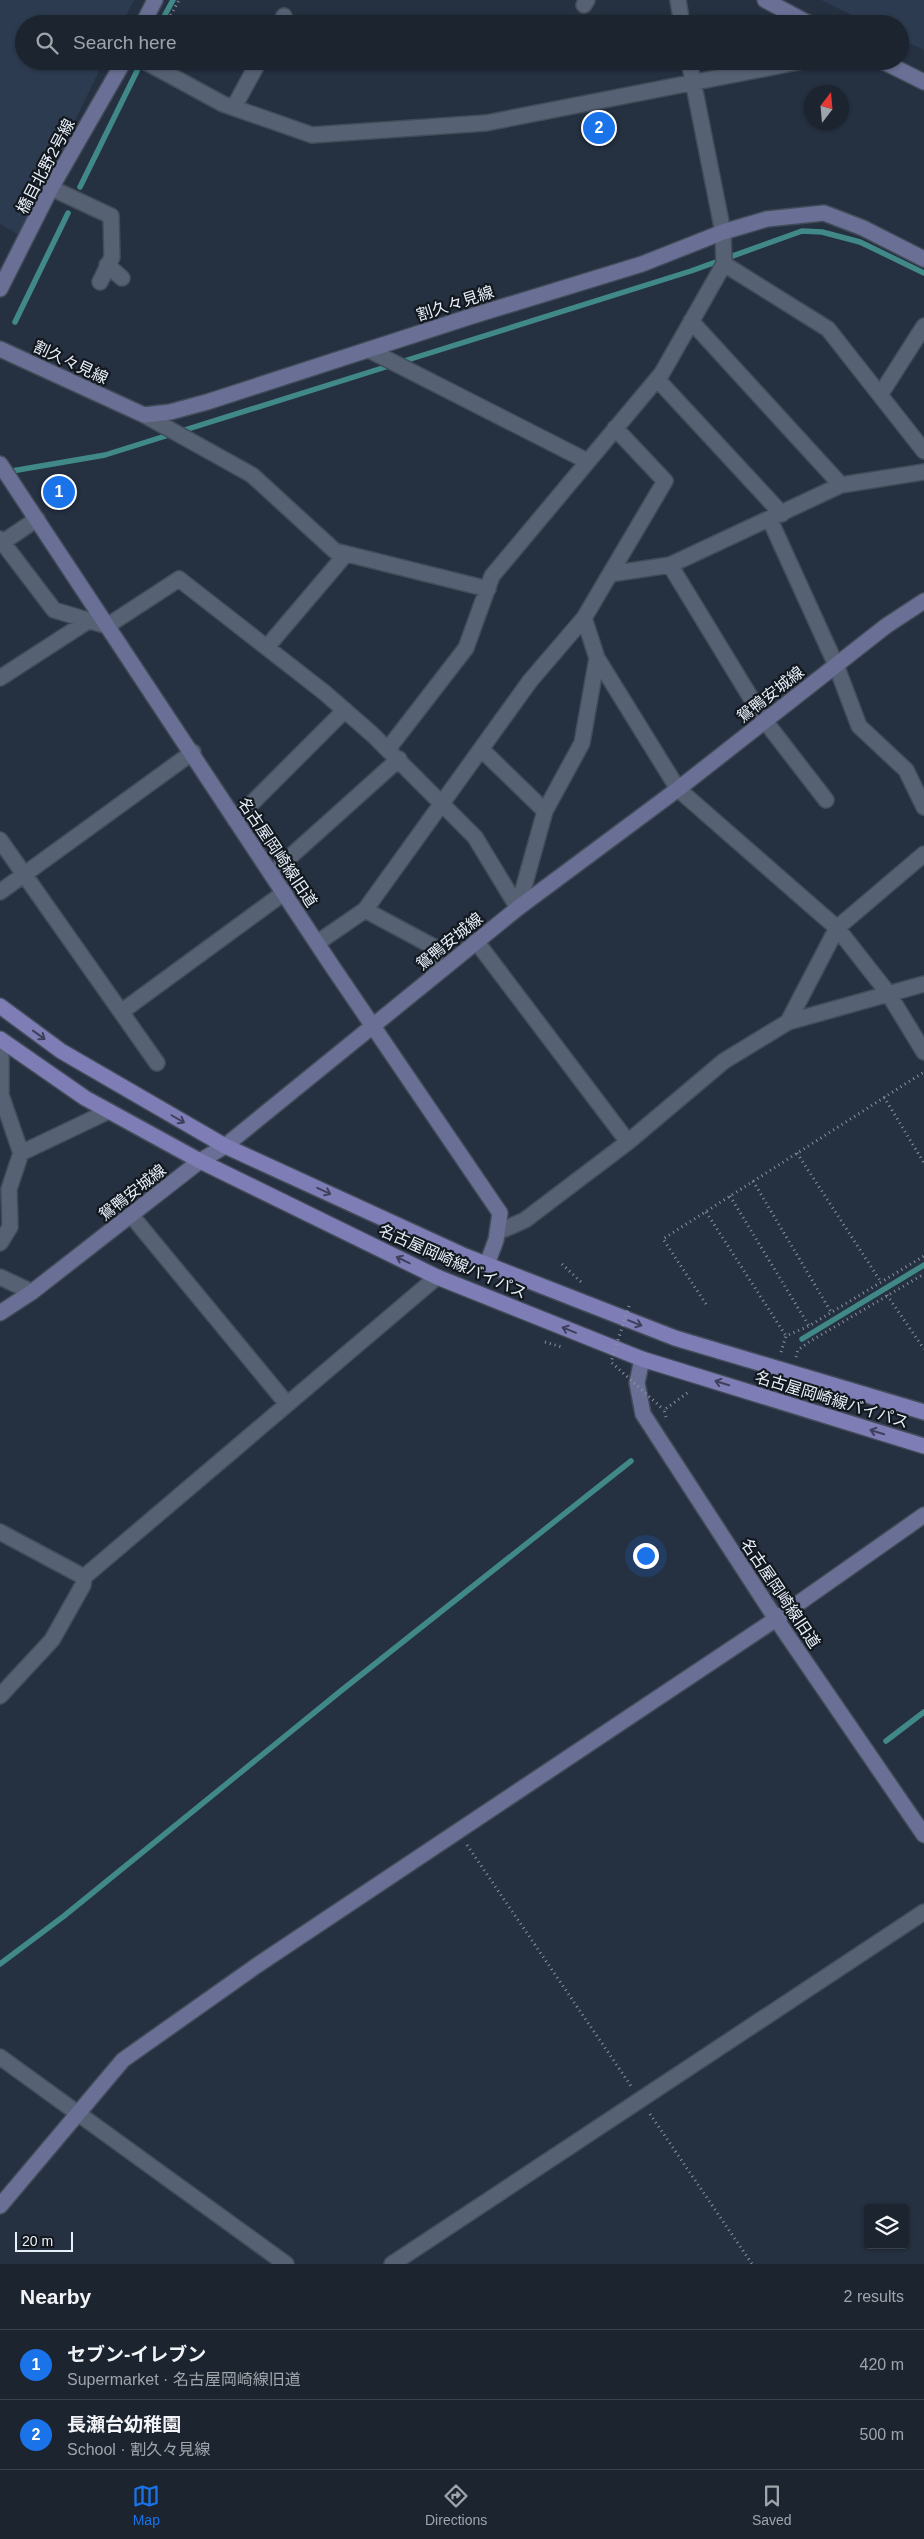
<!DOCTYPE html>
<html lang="en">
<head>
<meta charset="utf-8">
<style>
  body { margin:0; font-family:Helvetica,"Noto Sans JP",sans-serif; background:#252c38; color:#f1f3f6 }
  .controls { position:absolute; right:15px; bottom:15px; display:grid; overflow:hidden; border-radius:5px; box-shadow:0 1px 4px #0004 }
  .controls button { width:45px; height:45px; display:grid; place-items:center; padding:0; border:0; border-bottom:1px solid #3a414c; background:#1c2430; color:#f1f3f6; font:25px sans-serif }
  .compass { position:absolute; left:804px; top:85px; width:45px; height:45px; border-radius:50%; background:#1c2430; box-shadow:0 1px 4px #0004; rotate:16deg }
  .scale { position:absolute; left:15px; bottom:12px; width:58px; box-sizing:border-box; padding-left:5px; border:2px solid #e7eff9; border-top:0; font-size:14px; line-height:18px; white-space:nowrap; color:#e7eff9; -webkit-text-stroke:4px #13181f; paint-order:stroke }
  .you { position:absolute; left:645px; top:1555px; width:18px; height:18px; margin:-12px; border:4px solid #fff; border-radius:50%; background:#1a73e8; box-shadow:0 0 0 8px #1a73e833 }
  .badge { display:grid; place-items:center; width:32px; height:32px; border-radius:50%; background:#1a73e8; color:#fff; font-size:16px; font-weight:700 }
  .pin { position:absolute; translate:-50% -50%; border:2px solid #fff; box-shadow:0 1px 5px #0006 }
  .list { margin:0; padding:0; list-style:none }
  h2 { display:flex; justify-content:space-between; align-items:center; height:65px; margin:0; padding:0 20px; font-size:21px }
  h2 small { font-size:16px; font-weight:400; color:#a0a4ab }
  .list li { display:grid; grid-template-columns:32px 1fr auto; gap:15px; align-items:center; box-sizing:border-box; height:70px; padding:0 20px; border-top:1px solid #3a414c }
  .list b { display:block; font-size:19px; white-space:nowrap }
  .list p { margin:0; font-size:16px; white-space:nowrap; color:#a0a4ab }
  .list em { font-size:16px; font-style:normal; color:#a0a4ab }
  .icon { flex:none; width:28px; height:28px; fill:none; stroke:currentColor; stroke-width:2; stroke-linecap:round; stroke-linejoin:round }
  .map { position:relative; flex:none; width:924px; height:2264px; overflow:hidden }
  .search { position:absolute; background:#1c2430; box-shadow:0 1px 4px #0004; left:15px; right:15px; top:15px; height:55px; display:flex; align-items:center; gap:12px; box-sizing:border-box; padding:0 18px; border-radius:28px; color:#a0a4ab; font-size:19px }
  .sheet { height:205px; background:#1c2430 }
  nav { display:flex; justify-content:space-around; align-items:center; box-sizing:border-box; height:70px; border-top:1px solid #3a414c; background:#1c2430; font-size:14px; color:#a0a4ab }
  nav a { display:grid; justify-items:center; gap:2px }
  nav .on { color:#1a73e8 }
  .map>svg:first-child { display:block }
  .built { fill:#2c3b4f }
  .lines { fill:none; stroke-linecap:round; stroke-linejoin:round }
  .stream { stroke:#418988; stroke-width:5.5 }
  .street-casing { stroke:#424c59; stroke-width:18 }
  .secondary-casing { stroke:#424c59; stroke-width:18 }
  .primary-casing { stroke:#424c59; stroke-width:18 }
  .path { stroke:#8a93a0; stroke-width:3; stroke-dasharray:1 4; stroke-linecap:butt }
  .street { stroke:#566274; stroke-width:15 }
  .secondary { stroke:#6a7095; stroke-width:15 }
  .primary { stroke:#7f7db5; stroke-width:15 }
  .path-bridge { stroke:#8a93a0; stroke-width:3; stroke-dasharray:1 4; stroke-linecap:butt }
  .oneway { stroke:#3e405b }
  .labels { text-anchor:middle; stroke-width:4.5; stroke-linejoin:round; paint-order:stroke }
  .street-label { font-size:16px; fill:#e7eff9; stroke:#13181f }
</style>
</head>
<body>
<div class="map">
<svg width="924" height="2264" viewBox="0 0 924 2264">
  <rect width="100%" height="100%" fill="#253040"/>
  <!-- built -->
  <path class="built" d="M0,0H134L122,24H24V61H104L19,235L0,224Z
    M821,0H924V50L900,39V24H870Z"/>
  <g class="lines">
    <!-- stream -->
    <path class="stream" d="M160,24L173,0
      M80,187L137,71
      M15,322L68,213
      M401,362L691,271L802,231L822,232L860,242L924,273
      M6,472L105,455L392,365
      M802,1339L924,1265
      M886,1741L924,1712
      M0,1964L64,1916L342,1690L631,1461"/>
    <!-- street casing -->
    <g class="street-casing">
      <path id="street" d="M678,0L682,24
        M584,5L587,0
        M280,24L284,16
        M144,61L223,104L312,135L486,123L803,61
        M234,107L259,61
        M51,188L111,216L112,257L100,282
        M724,264L828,329L924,451
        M107,265L122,278
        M691,321L841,485
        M371,351L587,461
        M657,379L782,514
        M880,395L924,326
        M144,415L252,475L335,551L488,589
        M615,428L665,481L584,618L597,658L678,789L837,928L888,993L924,1052
        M770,520L836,665L859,726L906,770L924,807
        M0,539L54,610L107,626L179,579L325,693L373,735L475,837L518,908
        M0,544L37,519
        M670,565L765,721L826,800
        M610,574L670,565L841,485L924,472
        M267,647L346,554
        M0,678L88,621
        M388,749L466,648L492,576L662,373L724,264L723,232L689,61
        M545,811L481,749L530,681L584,618
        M235,820L345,710
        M0,840L157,1063
        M272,873L399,759
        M0,892L193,752
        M518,908L545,811L582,743L597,658
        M365,910L436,948L433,976
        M476,941L628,1142
        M317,943L365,910L481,749
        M121,1012L285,892
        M788,1022L837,928L924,854
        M21,1153L109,1111
        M131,1215L287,1404
        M498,1232L525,1220L628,1142L724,1061L788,1022L924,984
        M0,1243L10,1227L9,1189L21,1153L1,1095V1040
        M0,1277L32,1292
        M0,1532L84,1577
        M0,1696L52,1640L83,1585L84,1577L437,1277
        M0,2057L286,2264
        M392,2264L924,1912"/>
    </g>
    <!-- secondary casing -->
    <g class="secondary-casing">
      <path id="secondary" d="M765,0L810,24
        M143,24L155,0
        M882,61L924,82
        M0,289L51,188L124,61
        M0,349L144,415L170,412L207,402L469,317L642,264L723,232L767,219L824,213L863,228L924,259
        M0,464L332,966L500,1213L496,1240L487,1264
        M0,1313L32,1292L200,1161L225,1146L518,908L678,789L886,626L924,601
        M642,1359L637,1383L643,1414L776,1619L924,1835
        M0,2206L123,2060L256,1966L776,1619L924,1515"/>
    </g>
    <!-- primary casing -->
    <g class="primary-casing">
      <path id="primary" d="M0,1006L61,1051L225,1146L465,1256L675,1338L924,1412
        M0,1039L85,1098L200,1161L437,1277L642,1359L924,1446"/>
    </g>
    <!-- path -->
    <path class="path" d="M166,24L179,0
      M884,1097L924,1163
      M797,1153L881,1282
      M753,1181L831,1312
      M730,1196L809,1326
      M706,1212L786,1336
      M562,1264L581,1282
      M887,1295L924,1349
      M706,1304L663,1239L924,1072
      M545,1342L562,1347
      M781,1352L786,1336L809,1326L924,1256
      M796,1357L798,1350L809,1342L924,1274
      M666,1417L664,1410L690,1391
      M467,1845L631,2086
      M650,2114L752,2264"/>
    <!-- street -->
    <use href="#street" class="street"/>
    <!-- secondary -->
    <use href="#secondary" class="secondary"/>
    <!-- primary -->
    <use href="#primary" class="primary"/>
    <!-- path-bridge -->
    <path class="path-bridge" d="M629,1306L611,1362L664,1410"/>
  </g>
  <!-- one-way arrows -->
  <defs><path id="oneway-shaft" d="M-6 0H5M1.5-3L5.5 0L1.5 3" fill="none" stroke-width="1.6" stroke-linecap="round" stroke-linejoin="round" transform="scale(1.25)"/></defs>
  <g class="oneway">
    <use href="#oneway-shaft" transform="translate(39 1035) rotate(36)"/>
    <use href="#oneway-shaft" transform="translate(178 1119) rotate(30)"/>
    <use href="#oneway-shaft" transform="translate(324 1191) rotate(25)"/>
    <use href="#oneway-shaft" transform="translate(403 1260) rotate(-154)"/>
    <use href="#oneway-shaft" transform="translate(635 1323) rotate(22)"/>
    <use href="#oneway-shaft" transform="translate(569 1330) rotate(-158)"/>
    <use href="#oneway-shaft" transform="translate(722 1383) rotate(-163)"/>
    <use href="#oneway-shaft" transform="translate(877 1432) rotate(-163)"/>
  </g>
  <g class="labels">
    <!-- street labels -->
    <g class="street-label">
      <text transform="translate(45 166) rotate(-62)" y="6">橋目北野2号線</text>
      <text transform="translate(455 303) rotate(-18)" y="6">割久々見線</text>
      <text transform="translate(71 362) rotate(25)" y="6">割久々見線</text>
      <text transform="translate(770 694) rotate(-38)" y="6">鴛鴨安城線</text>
      <text transform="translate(278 852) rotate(56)" y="6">名古屋岡崎線旧道</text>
      <text transform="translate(449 941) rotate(-39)" y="6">鴛鴨安城線</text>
      <text transform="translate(132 1192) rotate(-38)" y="6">鴛鴨安城線</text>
      <text transform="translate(453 1261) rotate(24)" y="6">名古屋岡崎線バイパス</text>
      <text transform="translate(832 1399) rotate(17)" y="6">名古屋岡崎線バイパス</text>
      <text transform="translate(781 1593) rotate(56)" y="6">名古屋岡崎線旧道</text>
    </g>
  </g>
</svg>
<div class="controls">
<button><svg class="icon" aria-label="layers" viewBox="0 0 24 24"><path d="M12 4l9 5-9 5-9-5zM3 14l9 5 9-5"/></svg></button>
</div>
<svg class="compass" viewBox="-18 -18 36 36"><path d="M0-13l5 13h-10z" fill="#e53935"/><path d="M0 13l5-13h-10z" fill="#a0a4ab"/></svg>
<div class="scale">20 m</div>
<div class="you"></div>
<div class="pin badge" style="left:59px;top:492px">1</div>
<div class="pin badge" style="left:599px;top:128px">2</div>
<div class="search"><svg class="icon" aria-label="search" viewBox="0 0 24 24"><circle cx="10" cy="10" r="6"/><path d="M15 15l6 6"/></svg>Search here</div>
</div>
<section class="sheet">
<h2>Nearby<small>2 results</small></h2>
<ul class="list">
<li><span class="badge">1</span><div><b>セブン-イレブン</b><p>Supermarket · 名古屋岡崎線旧道</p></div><em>420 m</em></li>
<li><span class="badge">2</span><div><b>長瀬台幼稚園</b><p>School · 割久々見線</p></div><em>500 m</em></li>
</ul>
</section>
<nav>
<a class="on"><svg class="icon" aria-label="map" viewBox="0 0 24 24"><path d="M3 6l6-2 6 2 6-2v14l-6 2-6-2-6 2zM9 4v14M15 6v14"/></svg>Map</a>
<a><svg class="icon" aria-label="directions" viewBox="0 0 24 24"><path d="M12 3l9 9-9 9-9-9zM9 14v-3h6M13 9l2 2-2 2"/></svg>Directions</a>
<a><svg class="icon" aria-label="saved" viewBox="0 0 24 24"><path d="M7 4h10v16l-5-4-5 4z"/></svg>Saved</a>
</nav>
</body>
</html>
